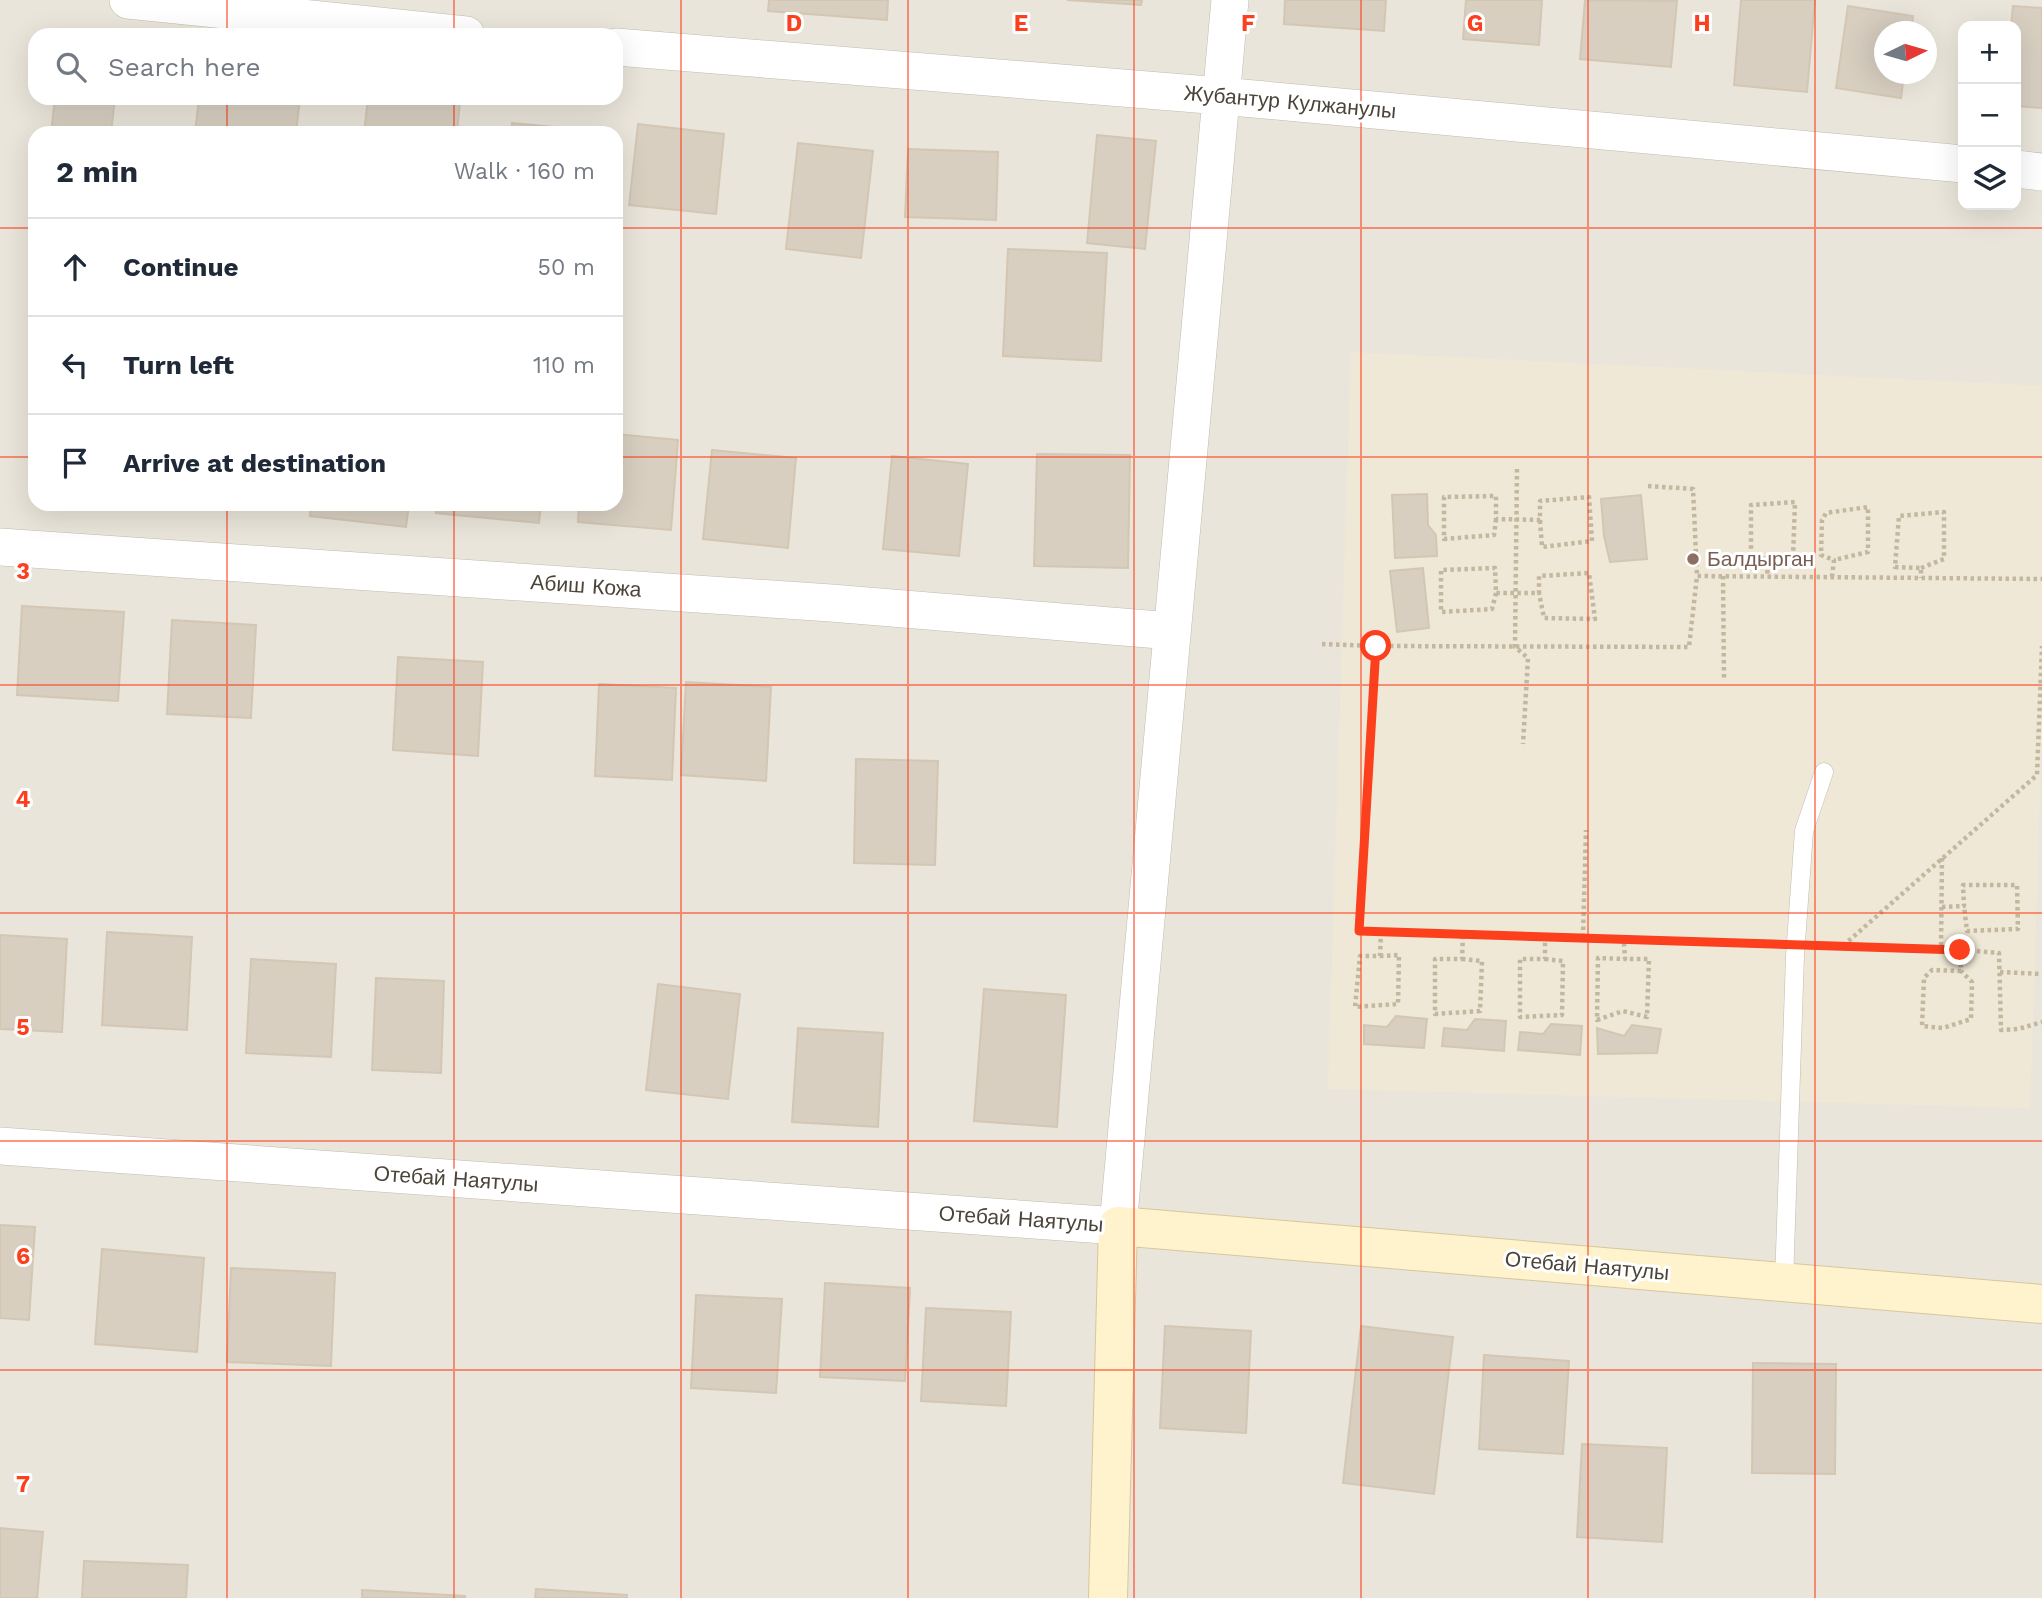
<!DOCTYPE html>
<html lang="en">
<head>
<meta charset="utf-8">
<style>
  body { margin:0; font-family:"Work Sans",sans-serif; background:#f2f2f3; color:#1f2937 }
  .controls { position:absolute; right:21px; top:21px; display:grid; overflow:hidden; border-radius:14px; box-shadow:0 7px 28px #0002 }
  .controls button { width:63px; height:63px; display:grid; place-items:center; padding:0; border:0; border-bottom:2px solid #e0e1e3; background:#fff; color:#1f2937; font:35px sans-serif }
  .compass { position:absolute; left:1874px; top:21px; width:63px; height:63px; border-radius:50%; background:#fff; box-shadow:0 7px 28px #0002; rotate:85deg }
  .stop { position:absolute; width:21px; height:21px; margin:-16px; border:5px solid #fc3f1d; border-radius:50%; background:#fff }
  .stop.end { background:#fc3f1d; border-color:#fff; box-shadow:0 2px 7px #0008 }
  .list { margin:0; padding:0; list-style:none }
  h2 { display:flex; justify-content:space-between; align-items:center; height:91px; margin:0; padding:0 28px; font-size:30px }
  h2 small { font-size:23px; font-weight:400; color:#747a83 }
  .list li { display:grid; grid-template-columns:46px 1fr auto; gap:21px; align-items:center; box-sizing:border-box; height:98px; padding:0 28px; border-top:2px solid #e0e1e3 }
  .list b { display:block; font-size:26px; white-space:nowrap }
  .list em { font-size:23px; font-style:normal; color:#747a83 }
  .icon { flex:none; width:38px; height:38px; fill:none; stroke:currentColor; stroke-width:2; stroke-linecap:round; stroke-linejoin:round }
  .map { position:relative; flex:none; width:2042px; height:1598px; overflow:hidden }
  .search { position:absolute; background:#fff; box-shadow:0 7px 28px #0002; left:28px; top:28px; width:595px; height:77px; display:flex; align-items:center; gap:18px; box-sizing:border-box; padding:0 24px; border-radius:21px; color:#747a83; font-size:26px }
  .panel { position:absolute; background:#fff; box-shadow:0 7px 28px #0002; left:28px; top:126px; width:595px; height:385px; border-radius:21px }
  .map>svg:first-child { display:block }
  .residential { fill:#eae5da; fill-rule:evenodd }
  .education { fill:#efe8d6 }
  .building { fill:#d8cfc1; stroke:#d3c7b4; stroke-width:2 }
  .lines { fill:none; stroke-linecap:round; stroke-linejoin:round }
  .lane-casing { stroke:#c2bbae; stroke-width:19 }
  .street-casing { stroke:#c2bbae; stroke-width:38 }
  .secondary-casing { stroke:#d6c79b; stroke-width:40 }
  .path { stroke:#c4b79f; stroke-width:4.5; stroke-dasharray:3.5 3.5; stroke-linecap:butt }
  .lane { stroke:#fff; stroke-width:18 }
  .street { stroke:#fff; stroke-width:37 }
  .secondary { stroke:#fff3cd; stroke-width:38 }
  .route { stroke:#fc3f1d; stroke-width:9 }
  .grid { fill:none; stroke:#fc3f1d; stroke-width:2; stroke-opacity:0.55 }
  .education-dot { fill:#8d6e63; stroke:#fff; stroke-width:2.5 }
  .labels { text-anchor:middle; stroke-width:6; stroke-linejoin:round; paint-order:stroke }
  .street-label { font-size:21px; fill:#4b4439; stroke:#fff }
  .education-label { font-size:21px; fill:#785e54; stroke:#fff; text-anchor:start }
  .grid-label { font-size:23px; text-anchor:middle; font-weight:bold; fill:#fc3f1d; stroke:#fff; stroke-width:6; stroke-linejoin:round; paint-order:stroke }
</style>
</head>
<body>
<div class="map">
<svg width="2042" height="1598" viewBox="0 0 2042 1598">
  <rect width="100%" height="100%" fill="#f6f3ec"/>
  <!-- residential -->
  <path class="residential" d="M0,0H2042V1598H0ZM1963,26H2016V205H1963ZM1884,32H1926V74H1884ZM35,35H616V98H35ZM35,133H616V504H35Z"/>
  <!-- education -->
  <path class="education" d="M1351,352L2042,386V733L2030,1108L1328,1089Z"/>
  <!-- building -->
  <path class="building" d="M769,0H888L887,20L768,11Z
    M1067,0H1142L1141,5Z
    M1285,0H1386L1384,31L1284,24Z
    M1466,0H1542L1539,45L1463,39Z
    M1585,0L1677,1L1671,67L1580,59Z
    M1741,0H1815L1807,92L1734,85Z
    M1848,6L1913,16L1911,32H1884V74H1904L1901,98L1836,88Z
    M2013,6L2042,8V108L2016,106V26H2011Z
    M55,98H115L111,133H51Z
    M199,98H300L296,133H195Z
    M368,98H429L460,101L457,133H364Z
    M512,123L585,130V133H511Z
    M638,124L724,134L716,214L629,205Z
    M1097,135L1156,141L1145,249L1087,243Z
    M798,143L873,151L861,258L786,249Z
    M908,149L998,152L996,220L905,217Z
    M1008,249L1107,253L1101,361L1003,356Z
    M35,426V477L31,476Z
    M616,434L678,440L671,530L578,522L579,504H616Z
    M712,450L796,458L788,548L703,539Z
    M1037,454L1130,455L1128,568L1034,566Z
    M892,456L968,464L959,556L883,549Z
    M1427,494L1428,525L1436,535L1437,556L1395,558L1392,495Z
    M1641,495L1647,559L1610,562L1604,536L1601,499Z
    M241,504H288L287,510Z
    M311,504H409L406,527L310,516Z
    M437,504H541L539,523L436,513Z
    M1423,568L1429,628L1397,632L1390,571Z
    M22,606L124,612L118,701L17,695Z
    M172,620L256,625L251,718L167,714Z
    M398,657L483,662L478,756L393,750Z
    M686,682L771,687L766,781L681,775Z
    M599,684L676,688L672,780L595,776Z
    M856,759L938,761L935,865L854,863Z
    M107,932L192,937L187,1030L102,1025Z
    M0,935L67,939L62,1032L0,1029Z
    M251,959L336,964L331,1057L246,1053Z
    M376,978L444,981L441,1073L372,1070Z
    M658,984L740,994L728,1099L646,1090Z
    M984,989L1066,995L1057,1127L974,1121Z
    M1396,1016L1427,1019L1424,1048L1364,1044V1025L1387,1027Z
    M1475,1019L1506,1021L1504,1051L1442,1046L1444,1028L1467,1030Z
    M1551,1024L1582,1026L1580,1055L1518,1050L1520,1032L1543,1034Z
    M1632,1025L1661,1029L1657,1053L1598,1054L1597,1028L1624,1036Z
    M798,1028L883,1033L878,1127L792,1122Z
    M0,1225L35,1227L29,1320L0,1318Z
    M102,1249L204,1258L197,1352L95,1344Z
    M231,1268L335,1273L331,1366L227,1362Z
    M825,1283L910,1288L905,1381L820,1377Z
    M696,1295L782,1299L776,1393L691,1388Z
    M926,1308L1011,1312L1006,1406L921,1401Z
    M1165,1326L1251,1331L1246,1433L1160,1428Z
    M1361,1326L1453,1337L1434,1494L1343,1483Z
    M1484,1355L1569,1361L1563,1454L1479,1449Z
    M1753,1363L1836,1364L1835,1474L1752,1473Z
    M1582,1444L1667,1448L1662,1542L1577,1537Z
    M0,1528L43,1532L37,1598H0Z
    M84,1561L188,1565L186,1598H82Z
    M536,1589L627,1595V1598H535Z
    M362,1590L465,1596V1598H362Z"/>
  <g class="lines">
    <!-- lane casing -->
    <g class="lane-casing">
      <path id="lane" d="M1784,1282L1795,956L1804,831L1824,772"/>
    </g>
    <!-- street casing -->
    <g class="street-casing">
      <path id="street" d="M128,0L466,35
        M616,47L1221,96L1963,164
        M2016,169L2042,172
        M0,547L831,603L1172,631
        M0,1146L1118,1226L1230,0"/>
    </g>
    <!-- secondary casing -->
    <g class="secondary-casing">
      <path id="secondary" d="M1108,1598L1118,1226L2042,1304"/>
    </g>
    <!-- path -->
    <path class="path" d="M1517,469L1515,647L1528,658L1523,744
      M1648,486L1693,489L1697,576
      M1496,519L1494,535L1444,539V497L1496,496V519L1540,520V501L1589,497L1592,541L1542,547L1540,520
      M1766,559L1751,554V505L1795,502L1793,558L1766,559L1768,577
      M1921,568L1944,559V512L1899,516L1895,567L1921,568V578
      M1723,576L1724,679
      M1832,577L1834,560L1821,555L1822,520L1826,513L1868,507V552L1834,560
      M1496,593L1492,609L1441,612V570L1495,568L1496,593H1539V576L1589,573L1595,619L1544,618L1539,593
      M1322,644L1376,646L1359,931L1771,942
      M1376,646L1689,647L1697,576L2042,579
      M1942,858L1941,948L1999,953L2001,1030L2018,1029L2042,1022
      M1942,907L1964,906L1963,885H2017L2018,929L1967,931L1964,906
      M1583,937L1586,830
      M1624,943L1625,959L1598,958L1597,1020L1623,1011L1647,1017L1649,959H1625
      M1822,944L1844,945L2037,775L2042,646
      M1844,945L1941,948
      M1960,950L1961,971L1932,970L1924,978L1922,1026L1943,1028L1971,1019L1972,982L1961,971
      M1380,956L1399,955L1398,1004L1355,1007L1360,956H1380L1381,932
      M1462,959L1482,961L1480,1011L1435,1014V959H1462L1463,934
      M1545,959L1563,961L1562,1015L1520,1017V959H1545V936
      M2000,972L2042,974"/>
    <!-- lane -->
    <use href="#lane" class="lane"/>
    <!-- street -->
    <use href="#street" class="street"/>
    <!-- secondary -->
    <use href="#secondary" class="secondary"/>
  </g>
  <g class="lines">
    <!-- route -->
    <path class="route" d="M1376,646L1359,931L1960,950"/>
  </g>
  <!-- grid -->
  <path class="grid" d="M227,0V35M454,0V35M681,0V1598M908,0V1598M1134,0V1598M1361,0V1598M1588,0V1598M1815,0V1598M227,98V133M454,98V133M0,228H35M616,228H2042M0,457H35M616,457H2042M227,504V1598M454,504V1598M0,685H2042M0,913H2042M0,1141H2042M0,1370H2042"/>
  <!-- markers -->
  <circle class="education-dot" cx="1693" cy="559" r="7"/>
  <g class="labels">
    <!-- street labels -->
    <g class="street-label">
      <text transform="translate(1290 102) rotate(5)" y="7">Жубантур Кулжанулы</text>
      <text transform="translate(586 586) rotate(4)" y="7">Абиш Кожа</text>
      <text transform="translate(456 1179) rotate(4)" y="7">Отебай Наятулы</text>
      <text transform="translate(1021 1219) rotate(4)" y="7">Отебай Наятулы</text>
      <text transform="translate(1587 1266) rotate(5)" y="7">Отебай Наятулы</text>
    </g>
    <!-- education labels -->
    <g class="education-label">
      <text x="1707" y="566">Балдырган</text>
    </g>
  </g>
  <g class="grid-label">
    <text x="794" y="31">D</text>
    <text x="1021" y="31">E</text>
    <text x="1248" y="31">F</text>
    <text x="1475" y="31">G</text>
    <text x="1702" y="31">H</text>
    <text x="23" y="579">3</text>
    <text x="23" y="807">4</text>
    <text x="23" y="1035">5</text>
    <text x="23" y="1264">6</text>
    <text x="23" y="1492">7</text>
  </g>
</svg>
<div class="controls">
<button>+</button>
<button>−</button>
<button><svg class="icon" aria-label="layers" viewBox="0 0 24 24"><path d="M12 4l9 5-9 5-9-5zM3 14l9 5 9-5"/></svg></button>
</div>
<svg class="compass" viewBox="-18 -18 36 36"><path d="M0-13l5 13h-10z" fill="#e53935"/><path d="M0 13l5-13h-10z" fill="#747a83"/></svg>
<div class="stop" style="left:1376px;top:646px"></div>
<div class="stop end" style="left:1960px;top:950px"></div>
<div class="search"><svg class="icon" aria-label="search" viewBox="0 0 24 24"><circle cx="10" cy="10" r="6"/><path d="M15 15l6 6"/></svg>Search here</div>
<section class="panel">
<h2>2 min<small>Walk · 160 m</small></h2>
<ul class="list">
<li><svg class="icon" aria-label="ahead" viewBox="0 0 24 24"><path d="M12 20V5M6 11l6-6 6 6"/></svg><div><b>Continue</b></div><em>50 m</em></li>
<li><svg class="icon" aria-label="left" viewBox="0 0 24 24"><path d="M17 20v-9H6M10 6l-5 5 5 5"/></svg><div><b>Turn left</b></div><em>110 m</em></li>
<li><svg class="icon" aria-label="arrive" viewBox="0 0 24 24"><path d="M6 21V4h12l-3 4 3 4H6"/></svg><div><b>Arrive at destination</b></div></li>
</ul>
</section>
</div>
</body>
</html>
